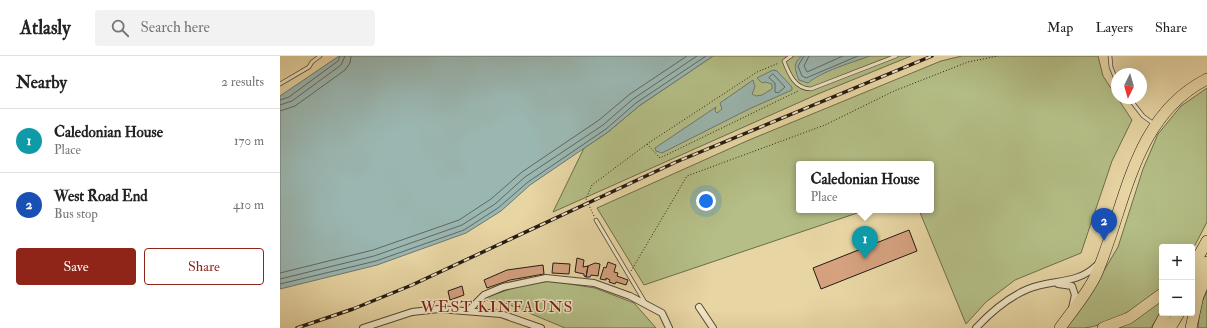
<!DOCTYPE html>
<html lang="en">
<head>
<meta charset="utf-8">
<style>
  body { margin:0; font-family:"IM FELL Double Pica",serif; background:#f2f2f2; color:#222 }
  .controls { position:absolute; right:12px; bottom:12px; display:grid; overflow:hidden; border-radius:4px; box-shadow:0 4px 16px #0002 }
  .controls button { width:36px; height:36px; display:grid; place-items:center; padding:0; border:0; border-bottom:1px solid #e0e0e0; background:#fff; color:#222; font:20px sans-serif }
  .compass { position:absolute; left:831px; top:12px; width:36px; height:36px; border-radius:50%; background:#fff; box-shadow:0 4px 16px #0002; rotate:185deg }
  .you { position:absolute; left:426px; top:145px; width:14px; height:14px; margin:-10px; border:3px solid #fff; border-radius:50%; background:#1a73e8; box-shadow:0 0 0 6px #1a73e833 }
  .badge { display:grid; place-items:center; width:26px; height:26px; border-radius:50%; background:#8f2418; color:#fff; font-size:13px; font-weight:700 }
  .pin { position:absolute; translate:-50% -33px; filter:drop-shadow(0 1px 2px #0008) }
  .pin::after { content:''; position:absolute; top:21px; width:14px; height:12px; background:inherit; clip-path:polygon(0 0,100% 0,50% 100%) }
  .popup { position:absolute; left:516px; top:105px; width:138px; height:52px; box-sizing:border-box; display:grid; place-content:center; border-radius:4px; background:#fff; filter:drop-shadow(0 1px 3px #0005); font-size:13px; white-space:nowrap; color:#767676 }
  .popup b { font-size:15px; color:#222 }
  .popup::after { content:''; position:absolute; left:50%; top:100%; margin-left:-8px; border:8px solid transparent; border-top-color:#fff }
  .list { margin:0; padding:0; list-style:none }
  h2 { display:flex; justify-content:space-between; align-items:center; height:52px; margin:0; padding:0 16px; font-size:17px }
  h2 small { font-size:13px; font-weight:400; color:#767676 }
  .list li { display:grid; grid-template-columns:26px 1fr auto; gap:12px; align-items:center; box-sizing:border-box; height:64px; padding:0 16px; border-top:1px solid #e0e0e0 }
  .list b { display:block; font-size:15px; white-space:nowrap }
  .list p { margin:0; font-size:13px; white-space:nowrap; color:#767676 }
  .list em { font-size:13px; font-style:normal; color:#767676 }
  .actions { display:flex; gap:8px; padding:12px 16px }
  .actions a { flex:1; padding:9px 0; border:1px solid #8f2418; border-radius:4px; text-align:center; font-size:14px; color:#8f2418 }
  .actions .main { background:#8f2418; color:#fff }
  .icon { flex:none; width:22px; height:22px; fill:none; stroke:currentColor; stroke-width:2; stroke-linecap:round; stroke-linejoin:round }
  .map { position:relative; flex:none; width:927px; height:272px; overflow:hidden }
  header { display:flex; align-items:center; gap:24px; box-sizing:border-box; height:56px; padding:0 20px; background:#fff; border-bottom:1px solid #e0e0e0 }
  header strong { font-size:19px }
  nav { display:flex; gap:22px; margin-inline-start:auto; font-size:14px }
  .search { width:280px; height:36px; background:#f2f2f2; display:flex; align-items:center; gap:10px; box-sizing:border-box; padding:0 14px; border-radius:4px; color:#767676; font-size:15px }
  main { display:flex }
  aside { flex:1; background:#fff }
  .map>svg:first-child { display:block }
  .green { fill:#b4be86; stroke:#6c6c4c }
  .water { fill:#9ab6b0; stroke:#6b7871 }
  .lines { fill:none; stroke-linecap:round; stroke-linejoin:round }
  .shore { stroke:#5f6862; stroke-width:1 }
  .building { fill:#d5a17f; stroke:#241b13 }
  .lane-casing { stroke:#554a37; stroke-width:4.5 }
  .street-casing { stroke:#554a37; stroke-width:8 }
  .highway-casing { stroke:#241b13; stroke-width:12 }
  .path { stroke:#241b13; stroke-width:1; stroke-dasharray:1 2; stroke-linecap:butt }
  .lane { stroke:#efe4c3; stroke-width:3 }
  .street { stroke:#efe4c3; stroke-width:6 }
  .highway { stroke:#e7d5a3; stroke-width:11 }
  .rail-casing { stroke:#241b13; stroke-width:3.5 }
  .rail { stroke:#efe4c3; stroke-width:2; stroke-dasharray:6; stroke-linecap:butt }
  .labels { text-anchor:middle; stroke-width:3; stroke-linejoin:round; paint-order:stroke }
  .quarter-label { font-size:16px; letter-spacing:1px; fill:#7a1f14; stroke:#efe4c3 }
</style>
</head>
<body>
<header>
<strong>Atlasly</strong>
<div class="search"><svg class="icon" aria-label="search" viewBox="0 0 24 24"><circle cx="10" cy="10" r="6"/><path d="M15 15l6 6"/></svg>Search here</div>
<nav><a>Map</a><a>Layers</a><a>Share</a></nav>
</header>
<main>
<aside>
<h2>Nearby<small>2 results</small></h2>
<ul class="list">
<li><span class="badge" style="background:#0f9aa8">1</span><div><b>Caledonian House</b><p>Place</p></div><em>170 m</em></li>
<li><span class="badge" style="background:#1a4fb4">2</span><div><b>West Road End</b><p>Bus stop</p></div><em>410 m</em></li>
</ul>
<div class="actions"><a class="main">Save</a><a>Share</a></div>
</aside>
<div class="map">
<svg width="927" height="272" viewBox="0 0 927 272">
  <rect width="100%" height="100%" fill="#e7d5a3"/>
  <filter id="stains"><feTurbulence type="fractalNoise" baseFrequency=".005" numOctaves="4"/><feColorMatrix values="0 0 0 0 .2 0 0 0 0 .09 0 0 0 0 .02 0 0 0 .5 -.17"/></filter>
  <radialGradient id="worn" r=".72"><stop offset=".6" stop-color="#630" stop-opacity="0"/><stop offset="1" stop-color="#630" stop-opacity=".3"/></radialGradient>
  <!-- green -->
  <path class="green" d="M433,0H631L538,38L273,156L304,92L328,76L359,50Z
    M682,0H818L823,20L852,64L832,105L801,197L735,224L706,246L686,268L639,154H651V108H519V154H586L364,229L317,152L469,84L661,5Z
    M927,32V166L913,193L912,194V191H882V230C866,248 828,270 804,272C796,272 789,272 782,272L816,228L838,191L863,113L878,78L901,50Z
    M271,225L315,232L354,247L376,272H285L218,244L204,246V242L245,228Z
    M927,235V272H918L920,250Z
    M882,242V254L871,272H827Z"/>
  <!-- water -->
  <path class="water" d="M59,0H433L359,50L328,76L250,129L221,155L186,177L97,209L0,233V40Z
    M522,0H590C573,6 540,16 528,27L519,24C515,14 512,7 522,0Z
    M493,14L497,15L512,31V34L469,53L382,97L376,95L375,92L436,51L435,55L437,57L442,53L440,47L473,24L475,31L472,38L476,40L482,39L492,33V28L485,26L482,27L477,22Z"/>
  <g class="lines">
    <!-- shore -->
    <path class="shore" d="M524,0L518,10L522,20L526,22L578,0
      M529,0L524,10L527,16L563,0
      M493,18L505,31L498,37L495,36V27L489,22Z
      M0,44L9,41L58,5L60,0
      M0,49L12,45L61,9L65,0
      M0,55L15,50L65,14L70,7L71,0
      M0,217L93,194L179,164L211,143L242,116L319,64L350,38L407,0
      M0,223L94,200L182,169L215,148L245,121L323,69L353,43L417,0
      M0,228L96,205L184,174L218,152L248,126L326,73L356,47L426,0"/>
  </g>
  <!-- building -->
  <path class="building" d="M629,174L637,195L541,233L533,212Z
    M297,202L304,204L303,211L308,210L306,221L304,220V218L295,216Z
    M328,206L336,209L334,216L338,217L337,220L348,224L346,229L336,226L335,228L329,226L330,224L326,222V224L320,223L324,211L326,212Z
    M273,207L290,208L289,218L272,217Z
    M315,207L320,208L318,220L311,219L310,221H306L308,210Z
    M263,209L264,218L230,224L207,232L204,224L227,214Z
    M182,230L184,239L170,244L168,235Z"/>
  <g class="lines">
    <!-- lane casing -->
    <g class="lane-casing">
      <path id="lane" d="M511,0L504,5C509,18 515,33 531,33L616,0
        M830,0L831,11L837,26
        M0,28L29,11L32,6L40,0
        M849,42L863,60L874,68
        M316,164L366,248"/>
    </g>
    <!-- street casing -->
    <g class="street-casing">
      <path id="street" d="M778,228L792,230L795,239L792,252
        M419,251L433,272
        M189,254L204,239L223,231L266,222L314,227L350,240L382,257L389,272
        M83,272L132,256L159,253L221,258L261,272
        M696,272C710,257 729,241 748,233C773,223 797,229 817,209"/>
    </g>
    <!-- highway casing -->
    <g class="highway-casing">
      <path id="highway" d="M912,212L927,185
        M912,233L927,206
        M780,272C792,255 807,238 816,219C846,150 852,61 927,23
        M823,272L849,262L882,238
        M878,272L886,257
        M890,272L899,257
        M911,272L918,240L927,219"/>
    </g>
    <!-- path -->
    <path class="path" d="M367,88L380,102L518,35
      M314,160L306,143L312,129L367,88L477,16L499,7
      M351,215L407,120L545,69L614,35L688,6L718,0"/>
    <!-- lane -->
    <use href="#lane" class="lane"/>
    <!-- street -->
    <use href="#street" class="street"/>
    <!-- highway -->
    <use href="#highway" class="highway"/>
    <!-- rail casing -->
    <g class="rail-casing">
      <path id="rail" d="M17,272L73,253L132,229L396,106L652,0"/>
    </g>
    <!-- rail -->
    <use href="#rail" class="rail"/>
  </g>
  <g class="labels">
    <!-- quarter labels -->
    <g class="quarter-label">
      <text x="217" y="256">WEST KINFAUNS</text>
    </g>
  </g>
  <rect width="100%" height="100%" filter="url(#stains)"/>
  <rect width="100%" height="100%" fill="url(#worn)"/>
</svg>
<div class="controls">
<button>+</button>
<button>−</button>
</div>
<svg class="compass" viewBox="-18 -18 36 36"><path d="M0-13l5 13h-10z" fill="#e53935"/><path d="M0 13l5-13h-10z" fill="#767676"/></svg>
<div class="you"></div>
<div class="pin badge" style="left:585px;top:203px;background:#0f9aa8">1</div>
<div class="popup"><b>Caledonian House</b>Place</div>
<div class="pin badge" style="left:824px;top:185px;background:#1a4fb4">2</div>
</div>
</main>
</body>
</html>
